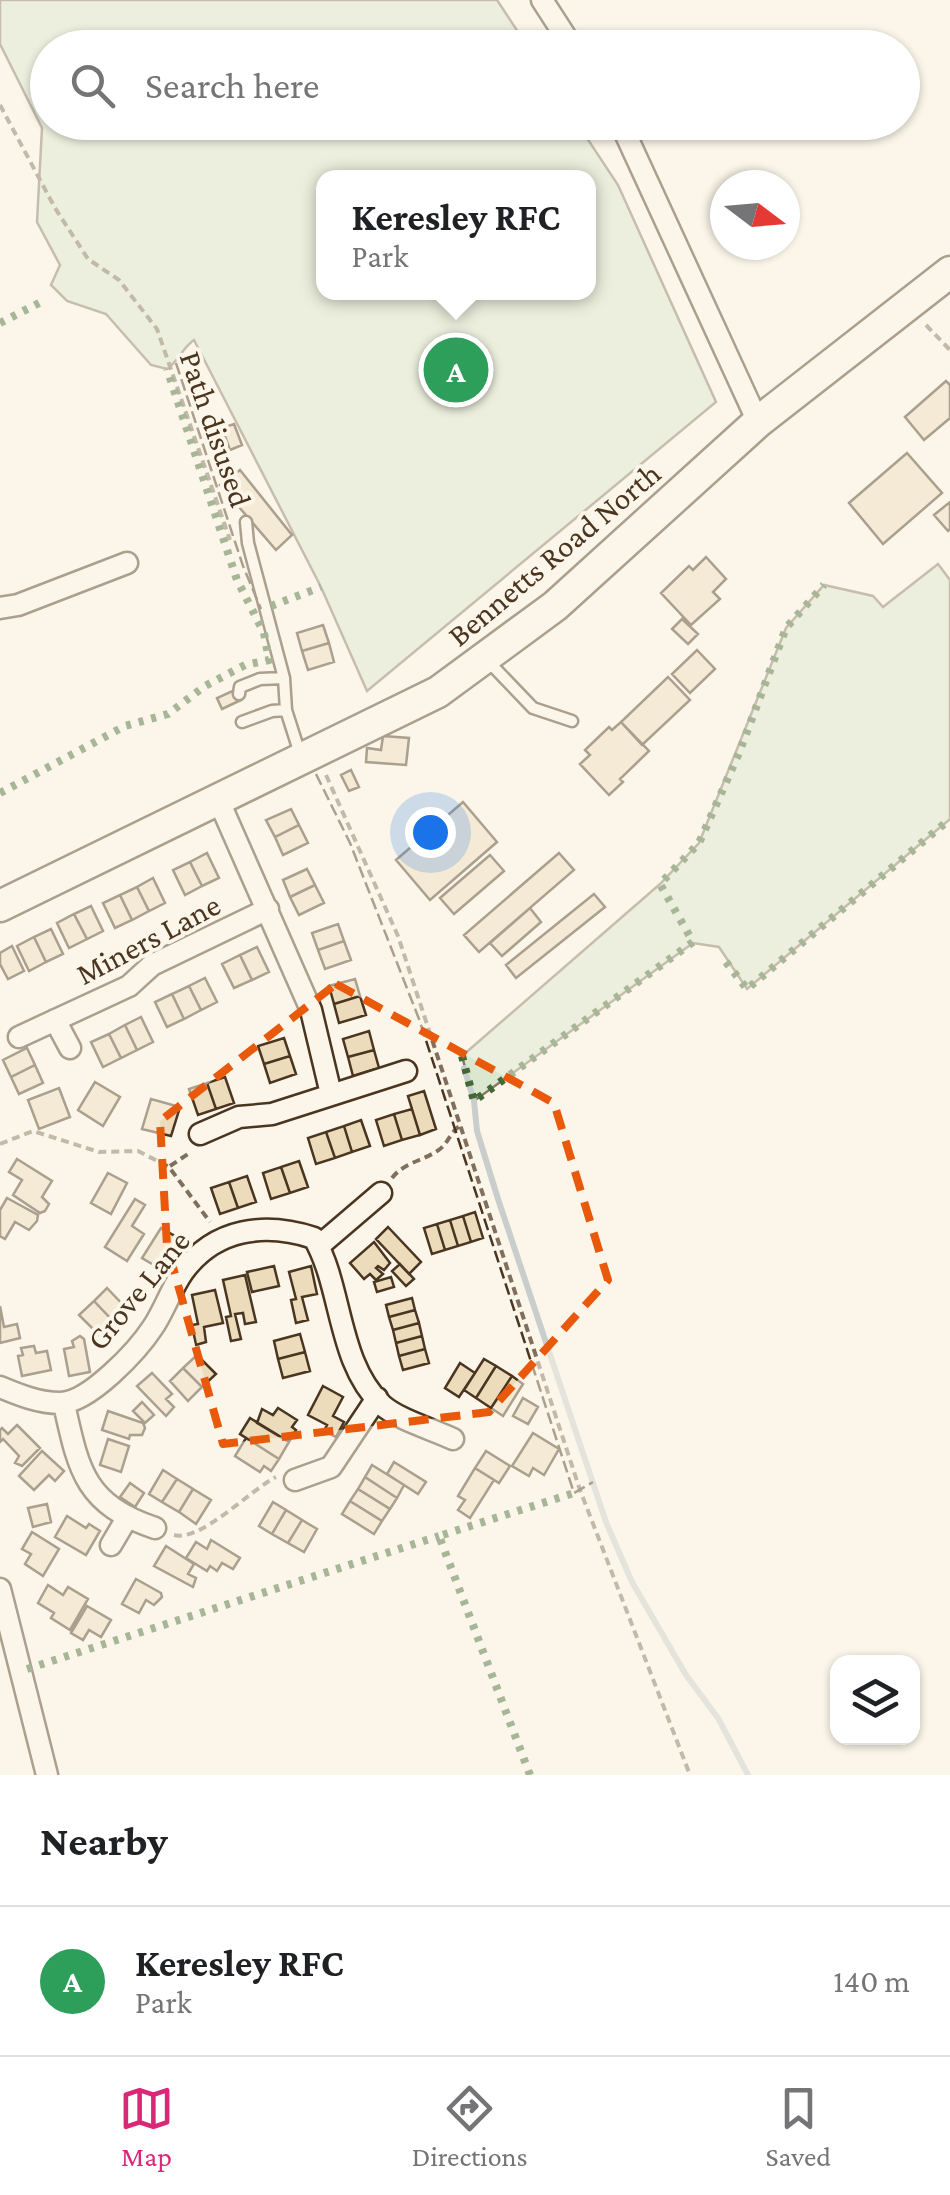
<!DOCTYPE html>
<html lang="en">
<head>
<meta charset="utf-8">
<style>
  body { margin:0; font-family:"Crimson Pro",serif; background:#f2f2f2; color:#202124 }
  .controls { position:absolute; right:30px; bottom:30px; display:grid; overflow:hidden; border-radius:20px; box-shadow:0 2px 8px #0004 }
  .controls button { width:90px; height:90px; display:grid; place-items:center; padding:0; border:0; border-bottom:2px solid #e0e0e0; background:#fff; color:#202124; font:50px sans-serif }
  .compass { position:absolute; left:710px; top:170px; width:90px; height:90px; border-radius:50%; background:#fff; box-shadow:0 2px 8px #0004; rotate:106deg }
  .you { position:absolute; left:430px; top:832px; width:35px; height:35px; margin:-25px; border:8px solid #fff; border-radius:50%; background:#1a73e8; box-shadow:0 0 0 15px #1a73e833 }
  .badge { display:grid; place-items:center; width:65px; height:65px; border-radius:50%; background:#db2777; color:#fff; font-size:32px; font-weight:700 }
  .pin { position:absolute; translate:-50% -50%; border:5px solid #fff; box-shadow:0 2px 10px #0006 }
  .popup { position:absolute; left:316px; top:170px; width:280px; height:130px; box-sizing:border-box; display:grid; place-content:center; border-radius:20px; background:#fff; filter:drop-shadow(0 2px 8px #0005); font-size:32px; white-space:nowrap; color:#757577 }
  .popup b { font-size:38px; color:#202124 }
  .popup::after { content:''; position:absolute; left:50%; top:100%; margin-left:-20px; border:20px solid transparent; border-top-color:#fff }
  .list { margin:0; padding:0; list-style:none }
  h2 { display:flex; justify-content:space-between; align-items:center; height:130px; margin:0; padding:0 40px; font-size:42px }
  h2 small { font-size:32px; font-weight:400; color:#757577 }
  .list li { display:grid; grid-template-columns:65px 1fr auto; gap:30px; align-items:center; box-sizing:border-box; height:150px; padding:0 40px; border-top:2px solid #e0e0e0 }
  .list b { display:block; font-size:38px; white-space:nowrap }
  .list p { margin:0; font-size:32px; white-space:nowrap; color:#757577 }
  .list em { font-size:32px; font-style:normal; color:#757577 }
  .icon { flex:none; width:55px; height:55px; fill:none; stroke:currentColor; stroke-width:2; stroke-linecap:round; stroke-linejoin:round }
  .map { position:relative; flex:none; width:950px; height:1775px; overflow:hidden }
  .search { position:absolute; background:#fff; box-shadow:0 2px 8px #0004; left:30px; right:30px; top:30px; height:110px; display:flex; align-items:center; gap:25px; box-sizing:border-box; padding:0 35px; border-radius:55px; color:#757577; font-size:38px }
  .sheet { height:280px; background:#fff }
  nav { display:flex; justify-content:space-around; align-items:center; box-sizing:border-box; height:140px; border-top:2px solid #e0e0e0; background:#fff; font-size:28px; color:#757577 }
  nav a { display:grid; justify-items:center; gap:5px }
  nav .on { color:#db2777 }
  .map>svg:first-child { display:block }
  .green { fill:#dce7d0; stroke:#887966; stroke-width:2.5; fill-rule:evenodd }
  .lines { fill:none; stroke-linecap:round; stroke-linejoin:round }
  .stream { stroke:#c9cecd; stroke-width:6 }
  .building { fill:#ecdcbc; stroke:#4a3520; stroke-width:2.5 }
  .lane-casing { stroke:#4a3520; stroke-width:15 }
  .street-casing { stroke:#4a3520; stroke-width:25 }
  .secondary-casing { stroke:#4a3520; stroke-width:35 }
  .path { stroke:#7f6f5c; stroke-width:4; stroke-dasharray:8 5; stroke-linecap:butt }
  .lane { stroke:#fbf6e9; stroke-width:10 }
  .street { stroke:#fbf6e9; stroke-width:20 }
  .secondary { stroke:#fbf6e9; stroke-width:30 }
  .hedge { stroke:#436837; stroke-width:8; stroke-dasharray:5 8; stroke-linecap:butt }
  .fence { stroke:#4a3520; stroke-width:2.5; stroke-dasharray:12 5; stroke-linecap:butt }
  .marked { fill:none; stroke:#e8590c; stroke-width:8; stroke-dasharray:20 12; stroke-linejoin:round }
  .labels { text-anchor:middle; stroke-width:8; stroke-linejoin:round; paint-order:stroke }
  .street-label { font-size:32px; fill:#4a3520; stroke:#fbf6e9 }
</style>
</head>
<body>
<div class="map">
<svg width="950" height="1775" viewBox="0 0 950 1775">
  <rect width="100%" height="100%" fill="#fbf6e9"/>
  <!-- green -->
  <path class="green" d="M0,0H497L528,47L48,48V122L577,123L618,185L716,402L367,691L321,587L194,340C182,348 179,361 167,369L151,365L106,314L67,301L51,285L60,265L37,222L42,128L0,44ZM324,178H588V292H324Z
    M938,564L950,580V819L747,989L719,947L693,943L474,1101L462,1056L660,884L699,843L786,628L824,585L873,596L883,607Z"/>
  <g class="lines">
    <!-- stream -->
    <path class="stream" d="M464,1068L474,1101L477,1131L498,1199L606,1522L632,1582L686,1675L718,1718L748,1775"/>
  </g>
  <!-- building -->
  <path class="building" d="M946,381L950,385V418L924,440L905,417Z
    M234,424L242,445L230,450L222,428Z
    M907,453L942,493L883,544L849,503Z
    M240,470L292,535L276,550L220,485Z
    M950,502V529L948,531L934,515Z
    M706,557L726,579L713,592L720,599L691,625L661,593L689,566L693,570Z
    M682,619L698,634L688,644L672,629Z
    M323,625L329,643L302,651L297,633Z
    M329,643L334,662L308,670L302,651Z
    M697,650L715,669L690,693L672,674Z
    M668,677L690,700L642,745L621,722Z
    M237,689L241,700L222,709L217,698Z
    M621,722L649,751L620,779L623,782L609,795L580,764L590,755L585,750L609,727L612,730Z
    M383,736L409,738L406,765L366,762L367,748L381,750Z
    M351,770L359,787L349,791L341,775Z
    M463,802L497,842L430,900L396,860Z
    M291,809L299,825L275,837L266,820Z
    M299,825L308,843L283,855L275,837Z
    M207,853L219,878L202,886L190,862Z
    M559,853L574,870L479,952L464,935Z
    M490,855L504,871L454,914L440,898Z
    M190,862L202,886L185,895L173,870Z
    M307,869L315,885L290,897L283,880Z
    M153,878L165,903L149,911L137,887Z
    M315,885L324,903L299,915L290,897Z
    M137,887L149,911L132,920L120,895Z
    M594,894L605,907L516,978L506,965Z
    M120,895L132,920L115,928L103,903Z
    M91,906L103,931L87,939L74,914Z
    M530,908L541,922L502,956L490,943Z
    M74,914L87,939L69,948L57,923Z
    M338,924L344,941L318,950L312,933Z
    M51,929L63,954L46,962L34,937Z
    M34,937L46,962L29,971L17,946Z
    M344,941L351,960L325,969L318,950Z
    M12,946L24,971L8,979L0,964V953Z
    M257,947L269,972L252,980L240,955Z
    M240,955L252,980L234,988L222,964Z
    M205,978L217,1002L201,1010L189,986Z
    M355,979L360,996L334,1004L329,986Z
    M189,986L201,1010L184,1019L172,994Z
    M172,994L184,1019L167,1027L155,1002Z
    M360,996L366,1015L339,1023L334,1004Z
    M141,1017L153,1042L137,1050L125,1025Z
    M125,1025L137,1050L121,1058L109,1034Z
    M369,1031L374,1050L348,1057L343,1039Z
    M109,1034L121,1058L103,1067L91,1042Z
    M284,1038L290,1056L264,1064L258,1046Z
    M27,1048L35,1065L11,1077L3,1060Z
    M374,1050L379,1068L353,1076L348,1057Z
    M290,1056L296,1074L270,1083L264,1064Z
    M35,1065L43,1083L19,1094L11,1077Z
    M225,1077L234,1103L216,1109L207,1083Z
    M95,1082L120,1097L103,1126L78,1110Z
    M207,1083L216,1109L198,1115L189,1089Z
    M59,1088L70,1117L39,1129L28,1100Z
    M424,1091L436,1129L420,1135L408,1096Z
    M151,1099L180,1107L171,1136L142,1129Z
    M412,1109L420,1135L402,1140L394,1114Z
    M394,1114L402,1140L384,1146L376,1120Z
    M361,1120L370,1146L352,1152L344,1126Z
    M344,1126L352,1152L335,1158L326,1132Z
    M326,1132L335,1158L316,1164L308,1138Z
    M17,1159L52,1181L42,1197L49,1204L45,1211L40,1213L13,1195L22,1180L9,1172Z
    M299,1161L308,1187L290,1193L281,1167Z
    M281,1167L290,1193L271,1199L263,1173Z
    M108,1173L127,1183L111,1214L91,1203Z
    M247,1176L256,1202L238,1208L229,1182Z
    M229,1182L238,1208L220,1214L211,1188Z
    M7,1198L38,1215L37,1221L29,1230L15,1222L5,1239L0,1236V1210Z
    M135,1199L145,1205L132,1226L144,1234L127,1261L105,1247Z
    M475,1212L483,1238L471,1242L463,1216Z
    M463,1216L471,1242L458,1246L450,1220Z
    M450,1220L458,1246L445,1250L437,1224Z
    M437,1224L445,1250L432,1254L424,1228Z
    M388,1227L421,1262L409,1274L376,1239Z
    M161,1228L187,1243L180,1256L175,1253L164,1271L142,1258Z
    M374,1242L390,1263L384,1270L378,1266L376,1268L383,1274L376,1280L370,1274L364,1279L350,1263Z
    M400,1264L414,1279L406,1286L392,1271Z
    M274,1266L279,1286L252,1292L247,1272Z
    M311,1266L317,1294L302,1297L308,1320L296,1323L291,1300L296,1299L289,1272Z
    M245,1275L256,1322L245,1324L243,1313L235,1314L241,1339L231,1341L226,1317L231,1316L223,1280Z
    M391,1277L394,1287L377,1292L374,1282Z
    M107,1288L126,1308L113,1321L94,1301Z
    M215,1290L223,1323L204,1327L206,1342L196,1345L192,1325L198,1324L192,1295Z
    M412,1298L415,1310L389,1317L386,1305Z
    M94,1301L113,1321L99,1335L79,1315Z
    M0,1306L4,1327L17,1324L20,1338L0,1343Z
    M415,1310L419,1323L393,1330L389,1317Z
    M419,1323L422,1336L396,1343L393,1330Z
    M300,1334L305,1352L278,1359L274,1341Z
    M80,1336L84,1339L90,1372L69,1376L64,1349L74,1347L72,1341Z
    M422,1336L425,1349L399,1356L396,1343Z
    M34,1346L36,1353L47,1351L51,1370L22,1376L18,1356L23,1355L21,1348Z
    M425,1349L429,1363L403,1370L399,1356Z
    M305,1352L310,1371L283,1378L278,1359Z
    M197,1355L216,1374L202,1387L183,1368Z
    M484,1359L496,1366L476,1398L464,1390Z
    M460,1363L475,1373L459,1397L445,1388Z
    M496,1366L512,1376L491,1408L476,1398Z
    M183,1368L202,1387L188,1401L170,1381Z
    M152,1373L172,1394L166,1399L174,1407L166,1416L137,1386Z
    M512,1376L523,1384L503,1416L491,1408Z
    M323,1386L343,1397L333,1416L344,1422L336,1437L324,1431L327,1425L308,1415Z
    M523,1398L538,1407L528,1424L513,1416Z
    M142,1402L154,1415L145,1423L133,1411Z
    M278,1408L297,1420L292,1427L296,1430L289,1442L257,1423L262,1409L273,1415Z
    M108,1411L143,1423L145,1428L142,1435H130L129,1439L102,1430Z
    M250,1418L289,1442L279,1459L240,1434Z
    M17,1425L40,1448L22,1466L15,1463L19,1456L3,1439L0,1442V1430L2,1428L8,1434Z
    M533,1433L559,1449L544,1475L533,1468L529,1476L512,1466Z
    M246,1438L279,1459L271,1471L264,1466L260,1472L235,1456Z
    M108,1439L129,1446L121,1472L100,1465Z
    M42,1451L64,1471L55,1481L49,1475L34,1490L19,1476Z
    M486,1451L510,1466L499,1483L475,1468Z
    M394,1462L426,1482L418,1494L387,1474Z
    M372,1465L404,1485L397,1498L365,1477Z
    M475,1468L494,1480L470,1518L458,1510L465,1500L458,1496Z
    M163,1470L177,1479L162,1502L149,1494Z
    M365,1477L397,1498L390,1509L358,1489Z
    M177,1479L193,1489L179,1512L162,1502Z
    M130,1483L144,1493L135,1507L120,1497Z
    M193,1489L211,1500L196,1524L179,1512Z
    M358,1489L390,1509L382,1521L350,1501Z
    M350,1501L382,1521L374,1534L342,1514Z
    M273,1502L286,1510L272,1534L259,1526Z
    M47,1504L51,1522L33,1527L28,1508Z
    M286,1510L302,1520L288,1543L272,1534Z
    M67,1516L86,1528L89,1524L100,1531L86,1555L55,1537Z
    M302,1520L317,1529L304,1552L288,1543Z
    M32,1532L59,1549L43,1576L25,1564L31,1554L22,1549Z
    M211,1540L240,1558L233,1569L222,1563L217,1571L210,1566L207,1571L186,1558L196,1542L207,1549Z
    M166,1546L194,1564L188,1574L196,1578L193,1587L154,1566Z
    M136,1579L161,1593L162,1597L154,1605L146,1600L139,1613L122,1604Z
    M48,1585L63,1595L68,1587L88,1599L70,1630L51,1618L54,1613L38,1603Z
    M87,1606L111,1620L101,1637L89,1630L83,1640L71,1633Z"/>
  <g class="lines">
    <!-- lane casing -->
    <g class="lane-casing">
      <path id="lane" d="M246,522L248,543L284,678L286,710L301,757
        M487,660L533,708L572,721
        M239,694L240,687L260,679L284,678
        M242,722L272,711L286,710"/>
    </g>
    <!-- street casing -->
    <g class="street-casing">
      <path id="street" d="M542,0L573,48
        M620,122L758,422
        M0,608L18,605L127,563
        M218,799L311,1010L331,1094
        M55,1020L70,1048
        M19,1037L129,986L152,965L268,909
        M200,1134L239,1117L272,1114L406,1071
        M319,1246L381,1193
        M0,1387C19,1395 39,1403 60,1403C89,1403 138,1350 153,1327C165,1309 171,1289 183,1272C215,1228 265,1222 314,1238C343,1289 337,1362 382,1405C399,1420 432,1429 453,1439
        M64,1404C79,1472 85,1504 155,1528
        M295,1480L331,1467L377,1398
        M111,1545L127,1518
        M0,1589L47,1775"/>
    </g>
    <!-- secondary casing -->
    <g class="secondary-casing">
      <path id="secondary" d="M0,906L438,692L555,606L758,422L950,272"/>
    </g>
    <!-- path -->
    <path class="path" d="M0,105L55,208L88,259L119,280L157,329L230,540
      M926,325L950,350
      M326,775L398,936L580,1490L690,1775
      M0,1144L33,1131L99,1152L138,1151L169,1167L210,1222
      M170,1166L191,1152
      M392,1178C404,1162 424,1161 440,1149C449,1142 450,1132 461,1125
      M174,1535C201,1542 250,1490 276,1477"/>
    <!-- lane -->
    <use href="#lane" class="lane"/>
    <!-- street -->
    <use href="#street" class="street"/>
    <!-- secondary -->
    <use href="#secondary" class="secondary"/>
    <!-- hedge -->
    <path class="hedge" d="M0,323L41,302
      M271,606L321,587
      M0,793L125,726L168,714L205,686L245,665L269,660L264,633L237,580L167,369
      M726,962L747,989L950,819
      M462,1056L474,1101L693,942L660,884L699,843L739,753L786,628L824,585
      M27,1669L439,1536
      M530,1775L439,1536L574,1493"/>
    <!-- fence -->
    <path class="fence" d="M176,363L243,566L261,609
      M316,774L350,843L419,1019L574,1493L593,1482"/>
  </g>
  <!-- marked area -->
  <path d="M0 0H950V1775H0ZM336,984L554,1103L608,1280L489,1412L223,1444L167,1246L160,1121Z" fill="#fbf6e9" fill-opacity=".55" fill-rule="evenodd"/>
  <path class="marked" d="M336,984L554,1103L608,1280L489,1412L223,1444L167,1246L160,1121Z"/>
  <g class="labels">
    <!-- street labels -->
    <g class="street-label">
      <text transform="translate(216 429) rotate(71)" y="11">Path disused</text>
      <text transform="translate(554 554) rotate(-40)" y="11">Bennetts Road North</text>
      <text transform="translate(148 939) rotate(-28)" y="11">Miners Lane</text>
      <text transform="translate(138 1290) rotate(-51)" y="11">Grove Lane</text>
    </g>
  </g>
</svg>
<div class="controls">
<button><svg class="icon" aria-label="layers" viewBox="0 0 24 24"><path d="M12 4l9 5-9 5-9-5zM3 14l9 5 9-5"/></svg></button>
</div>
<svg class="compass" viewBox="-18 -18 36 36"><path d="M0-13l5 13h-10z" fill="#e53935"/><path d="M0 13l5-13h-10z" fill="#757577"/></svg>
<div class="you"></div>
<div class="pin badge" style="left:456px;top:370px;background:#2e9e5b">A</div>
<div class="popup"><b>Keresley RFC</b>Park</div>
<div class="search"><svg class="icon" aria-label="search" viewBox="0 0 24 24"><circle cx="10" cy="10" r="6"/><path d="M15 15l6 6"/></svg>Search here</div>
</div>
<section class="sheet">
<h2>Nearby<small></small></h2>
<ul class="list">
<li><span class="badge" style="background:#2e9e5b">A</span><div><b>Keresley RFC</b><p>Park</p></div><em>140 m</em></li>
</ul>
</section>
<nav>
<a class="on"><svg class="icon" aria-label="map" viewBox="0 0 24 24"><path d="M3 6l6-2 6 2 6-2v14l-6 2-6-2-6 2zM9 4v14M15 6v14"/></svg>Map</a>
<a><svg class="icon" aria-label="directions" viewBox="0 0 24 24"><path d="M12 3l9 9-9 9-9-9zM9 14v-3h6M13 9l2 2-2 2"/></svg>Directions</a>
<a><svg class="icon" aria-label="saved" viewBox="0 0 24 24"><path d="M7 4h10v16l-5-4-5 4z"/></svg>Saved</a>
</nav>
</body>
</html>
